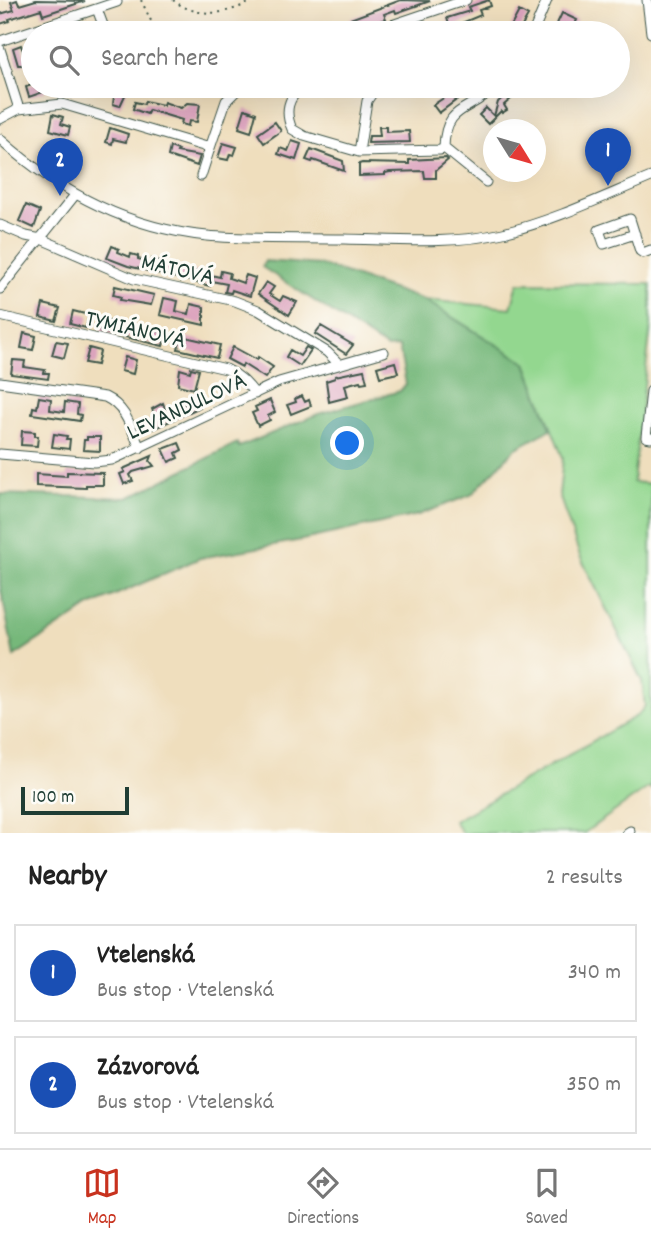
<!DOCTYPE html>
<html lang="en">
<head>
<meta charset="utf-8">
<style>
  body { margin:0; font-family:Dekko,sans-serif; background:#f6f6f6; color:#222 }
  .compass { position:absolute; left:483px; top:119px; width:63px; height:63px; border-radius:50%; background:#fff; box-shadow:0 7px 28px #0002; rotate:127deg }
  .scale { position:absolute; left:21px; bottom:18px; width:108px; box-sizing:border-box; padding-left:7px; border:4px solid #1f3d34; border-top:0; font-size:19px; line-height:24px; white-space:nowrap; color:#1f3d34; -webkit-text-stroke:5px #fdfcf7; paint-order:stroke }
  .you { position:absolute; left:348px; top:444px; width:24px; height:24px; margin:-18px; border:5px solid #fff; border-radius:50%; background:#1a73e8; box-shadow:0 0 0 10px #1a73e833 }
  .badge { display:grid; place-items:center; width:46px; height:46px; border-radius:50%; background:#c8321e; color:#fff; font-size:23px; font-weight:700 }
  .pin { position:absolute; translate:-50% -58px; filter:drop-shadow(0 2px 4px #0008) }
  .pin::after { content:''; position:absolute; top:37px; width:24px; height:21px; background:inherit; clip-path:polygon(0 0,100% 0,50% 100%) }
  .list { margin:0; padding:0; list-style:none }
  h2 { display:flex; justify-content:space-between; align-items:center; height:91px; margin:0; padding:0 28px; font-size:30px }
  h2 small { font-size:23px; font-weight:400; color:#767676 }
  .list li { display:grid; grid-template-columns:46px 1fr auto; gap:21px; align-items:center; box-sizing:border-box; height:98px; margin:0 14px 14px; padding:0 14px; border:2px solid #e0e0e0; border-radius:0px }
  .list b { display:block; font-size:26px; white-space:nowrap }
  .list p { margin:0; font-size:23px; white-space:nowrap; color:#767676 }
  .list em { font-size:23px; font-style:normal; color:#767676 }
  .icon { flex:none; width:38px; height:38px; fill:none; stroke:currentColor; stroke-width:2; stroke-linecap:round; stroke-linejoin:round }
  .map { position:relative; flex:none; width:651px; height:833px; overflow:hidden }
  .search { position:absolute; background:#fff; box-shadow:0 7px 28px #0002; left:21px; right:21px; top:21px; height:77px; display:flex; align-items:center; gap:18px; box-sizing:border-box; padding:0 24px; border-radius:38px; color:#767676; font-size:26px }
  .sheet { height:315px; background:#fff }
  nav { display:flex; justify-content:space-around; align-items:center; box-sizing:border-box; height:98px; border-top:2px solid #e0e0e0; background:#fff; font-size:19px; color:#767676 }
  nav a { display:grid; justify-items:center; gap:4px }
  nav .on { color:#c8321e }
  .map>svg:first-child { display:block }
  .green { fill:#93d78f; stroke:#598a62; stroke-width:2 }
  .forest { fill:#76b87a; stroke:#4a7a57; stroke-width:2 }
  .building { fill:#dba3bd }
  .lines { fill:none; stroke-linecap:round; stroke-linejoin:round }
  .minor-casing { stroke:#3e5549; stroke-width:11 }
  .path { stroke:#3e5549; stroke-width:2; stroke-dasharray:2 5; stroke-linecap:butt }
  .minor { stroke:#fff; stroke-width:9 }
  .labels { text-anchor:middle; stroke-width:6; stroke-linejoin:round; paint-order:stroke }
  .street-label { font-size:24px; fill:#1f3d34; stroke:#fdfcf7 }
</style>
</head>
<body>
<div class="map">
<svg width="651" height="833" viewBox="0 0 651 833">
  <rect width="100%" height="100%" fill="#fdfcf7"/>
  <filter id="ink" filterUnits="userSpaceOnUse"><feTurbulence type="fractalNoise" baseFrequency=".0143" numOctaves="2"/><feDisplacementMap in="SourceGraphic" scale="14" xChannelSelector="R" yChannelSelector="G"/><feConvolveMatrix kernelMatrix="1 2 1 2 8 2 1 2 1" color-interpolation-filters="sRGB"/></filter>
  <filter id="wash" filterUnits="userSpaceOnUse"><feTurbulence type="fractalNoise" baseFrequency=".00686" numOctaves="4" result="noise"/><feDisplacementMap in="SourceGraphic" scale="28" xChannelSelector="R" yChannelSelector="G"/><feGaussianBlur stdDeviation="1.57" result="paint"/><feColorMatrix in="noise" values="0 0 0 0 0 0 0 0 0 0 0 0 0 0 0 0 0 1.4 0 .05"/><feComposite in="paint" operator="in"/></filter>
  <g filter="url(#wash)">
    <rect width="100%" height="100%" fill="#efdebd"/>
    <!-- green -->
    <path class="green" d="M518,283L651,284V325L633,482L651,484V789L649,787L584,833H462L454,821L638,715L645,706L642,681L580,556L559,495L563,458L526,363L424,300L511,308Z"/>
    <!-- forest -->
    <path class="forest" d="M265,261L321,265L424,300L526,363L551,429L515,449L471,495L418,515L302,540L200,558L90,606L14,656L0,585V494L128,498L237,443L239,447L318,414L400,391L406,384L399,347L387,348L262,267Z"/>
    <g id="blocks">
      <!-- building -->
      <path class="building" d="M17,0L19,5L36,0L85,1L43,15L41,9L9,19L10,21L0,24V14L14,10L11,2Z
        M401,0L430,1L396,13L395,10L384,14L386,19L374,23L373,21L353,29L350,19Z
        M489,0L491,6L479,10L481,15L450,28L447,18L470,11L468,7Z
        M519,11L528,16L518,33H515L509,30Z
        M562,13L577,20L571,33L555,28Z
        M21,45L25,57L33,55V60L22,65H18L13,48Z
        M33,84L44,86L46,91L29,97L26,87Z
        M450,86H475L439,113L433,105L454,91Z
        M115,89L127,91L120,106L113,104Z
        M509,92L512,98L504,105L507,110L502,113L501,111L488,124L479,115L486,108L494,116L498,102Z
        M145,101L163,105L164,102L181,108L187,103L200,104L197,122L189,121L188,126L181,124L182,120L149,110L147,114L133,109L135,102L144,104Z
        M245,109L256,113L251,132L239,128Z
        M53,114L63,117L61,124L70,127L68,135L50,130Z
        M275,122L281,131L264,143L258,134Z
        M379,127H386V132L409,131L410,142L368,143L369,136H380Z
        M110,128L128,134L126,142L113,139L112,144L106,142Z
        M292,141L301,144L296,160L278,154L280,148L288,151Z
        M223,143L237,147L234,155L230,154L228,160L218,158Z
        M170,147L178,150L177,152L200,156L197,166L168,156Z
        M311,149L343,161L344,171L313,160L312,162L306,160Z
        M446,158L448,160L436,170V178H425L424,171L390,172L385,173V175L359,176V164L362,163L409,164V160Z
        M26,205L40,211L34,228L19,221Z
        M112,246L119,249L118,252L130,257L131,254L138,256V259L152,263V259L160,261V264L220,277L221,271L230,273L229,278L243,283L246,275L255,278L250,296L232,290L231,293L225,292L227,284L211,281L210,286L128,266L107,258Z
        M266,282L274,287L269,294L280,301L283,296L297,302L289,315L258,294Z
        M115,286L154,295L151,305L120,300L121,297L113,295Z
        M164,298L178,301L176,311L183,313L189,314L191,304L204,307V325L160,315Z
        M43,304L60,308L56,321L40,317Z
        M73,311L89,315L86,328L70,324Z
        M103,320L146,328L145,334L153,336L155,330L166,333L163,346L100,331Z
        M321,326L353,345L346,354L315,334Z
        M24,333L36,336L33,350L21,348Z
        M181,336L220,345L217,358L178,349Z
        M56,341L68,343L64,358L52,355Z
        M233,347L257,360L258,357L273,367L265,378L243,364L242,367L227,359Z
        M306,347L311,350L300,366L286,357L290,350L300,356Z
        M89,348L100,351L97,365L85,363Z
        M125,357L136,360L133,374L121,371Z
        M13,360L25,361L24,367L45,370L44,373H49L48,379L11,374Z
        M395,362L398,373L380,377L377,367Z
        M191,368L199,370L194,389L178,385L180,369L190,372Z
        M364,370L367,382L361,383L360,381L345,385L348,397L329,402L326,381L335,378V376Z
        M302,396L305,402L309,400L311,406L291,414L287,405L296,402L295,399Z
        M39,397L51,399L50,410L64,412L65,402L78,404L77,414L81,415L80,421L32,414L33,407L37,408Z
        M195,398L200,407L153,429L149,422L156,419L152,409L163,403L167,414Z
        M270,400L275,412L268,416L270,420L258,426L252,413L257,411L255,407Z
        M22,431L35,432V436H38L37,446L21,445Z
        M54,434L67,436L66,439H70L69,449L52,447Z
        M87,437H100V451L83,450L84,440H87Z
        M179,443L182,450L176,453L178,458L169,462L163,449Z
        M152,456L150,461L154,466L133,472L130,475L133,481L124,484L120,474L125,472L123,469Z
        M67,472L103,473V485H86V488L36,486V474L67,476Z"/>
    </g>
  </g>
  <g filter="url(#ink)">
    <use href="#blocks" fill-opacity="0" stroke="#3e5549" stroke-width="2"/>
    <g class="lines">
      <!-- minor casing -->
      <g class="minor-casing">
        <path id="minor" d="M647,0L651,33
          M97,9L106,33
          M368,33L466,0
          M533,33L547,0
          M0,41L117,2
          M0,49L19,109
          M302,86C288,98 284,111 292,129L304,136L359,152L440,150L444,148C445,103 471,113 495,86
          M0,119L19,109L62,104L210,148L201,176
          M0,139C59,192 127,228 207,236C252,240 299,238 344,239C397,240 451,245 503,233C553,221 603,197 651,177
          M210,148L226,101L241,86
          M444,148L486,182
          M359,152L367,101L377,86
          M0,225L26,236L41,239L134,279L235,301L258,310L327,352L339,364
          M635,234L604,244L599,230L630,219L640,251L643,253L651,250
          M0,289L75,195
          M0,316L226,369C239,375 246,382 255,394
          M0,382L105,397C126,407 131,428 140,448
          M651,391L646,437L651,438
          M0,454L94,462L112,460L279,382L384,352
          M627,833L630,831"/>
      </g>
      <!-- path -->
      <path class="path" d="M141,0L154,27L162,33
        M173,0C197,19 228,15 254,0
        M71,98L95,86"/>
      <!-- minor -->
      <use href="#minor" class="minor"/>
    </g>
  </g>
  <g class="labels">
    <!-- street labels -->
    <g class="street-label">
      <text transform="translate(178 268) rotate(13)" y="8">MÁTOVÁ</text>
      <text transform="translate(136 328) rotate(13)" y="8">TYMIÁNOVÁ</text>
      <text transform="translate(186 405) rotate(-25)" y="8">LEVANDULOVÁ</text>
    </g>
  </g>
</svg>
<svg class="compass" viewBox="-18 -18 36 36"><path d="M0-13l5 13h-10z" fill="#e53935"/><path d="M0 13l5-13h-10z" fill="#767676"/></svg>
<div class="scale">100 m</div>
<div class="you"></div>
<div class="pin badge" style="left:608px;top:186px;background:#1a4fb4">1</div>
<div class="pin badge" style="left:60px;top:196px;background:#1a4fb4">2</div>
<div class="search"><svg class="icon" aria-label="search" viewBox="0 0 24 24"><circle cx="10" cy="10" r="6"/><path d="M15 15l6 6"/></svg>Search here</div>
</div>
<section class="sheet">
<h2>Nearby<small>2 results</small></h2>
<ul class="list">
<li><span class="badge" style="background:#1a4fb4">1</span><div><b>Vtelenská</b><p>Bus stop · Vtelenská</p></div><em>340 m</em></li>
<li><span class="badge" style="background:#1a4fb4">2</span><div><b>Zázvorová</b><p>Bus stop · Vtelenská</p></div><em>350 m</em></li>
</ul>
</section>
<nav>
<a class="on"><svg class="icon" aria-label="map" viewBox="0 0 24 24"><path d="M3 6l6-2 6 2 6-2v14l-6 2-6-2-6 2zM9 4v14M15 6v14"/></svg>Map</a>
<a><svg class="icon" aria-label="directions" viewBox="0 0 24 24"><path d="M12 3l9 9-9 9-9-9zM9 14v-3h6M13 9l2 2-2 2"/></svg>Directions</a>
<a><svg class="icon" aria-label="saved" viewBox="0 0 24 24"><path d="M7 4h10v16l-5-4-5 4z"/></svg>Saved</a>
</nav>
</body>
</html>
